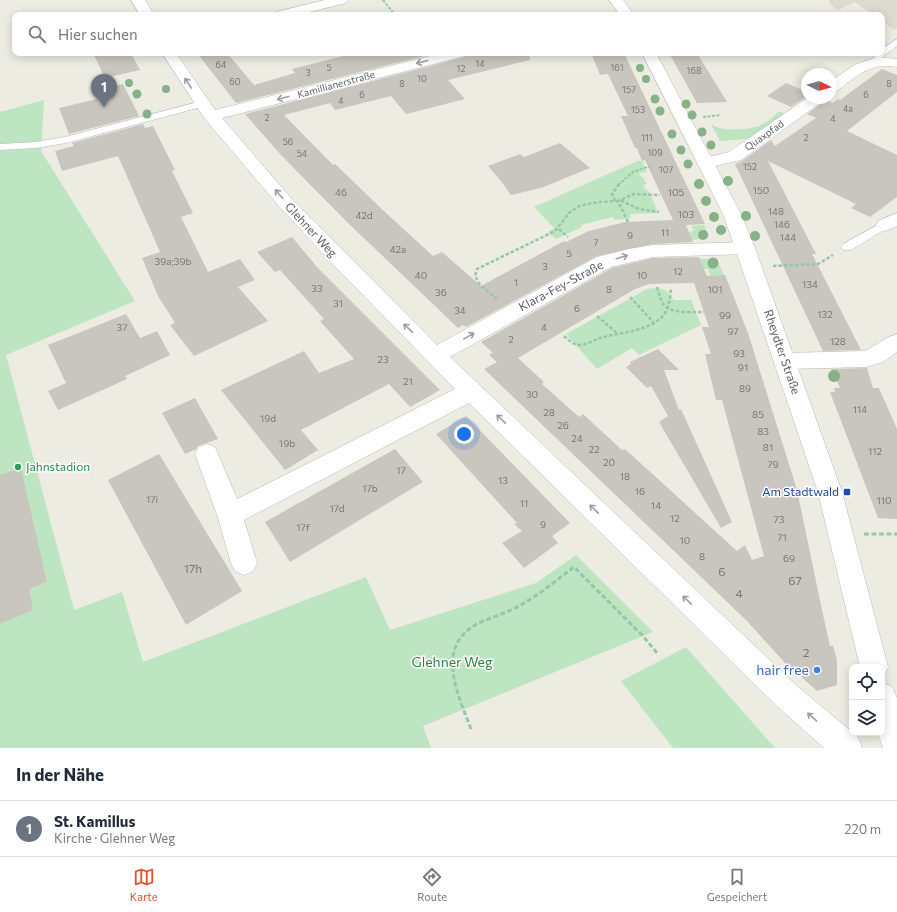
<!DOCTYPE html>
<html lang="de">
<head>
<meta charset="utf-8">
<style>
  body { margin:0; font-family:Commissioner,sans-serif; background:#f2f2f3; color:#1f2937 }
  .controls { position:absolute; right:12px; bottom:12px; display:grid; overflow:hidden; border-radius:8px; box-shadow:0 2px 10px #0003 }
  .controls button { width:36px; height:36px; display:grid; place-items:center; padding:0; border:0; border-bottom:1px solid #e0e1e3; background:#fff; color:#1f2937; font:20px sans-serif }
  .compass { position:absolute; left:801px; top:68px; width:36px; height:36px; border-radius:50%; background:#fff; box-shadow:0 2px 10px #0003; rotate:95deg }
  .you { position:absolute; left:464px; top:434px; width:14px; height:14px; margin:-10px; border:3px solid #fff; border-radius:50%; background:#1a73e8; box-shadow:0 0 0 6px #1a73e833 }
  .badge { display:grid; place-items:center; width:26px; height:26px; border-radius:50%; background:#e94f2c; color:#fff; font-size:13px; font-weight:700 }
  .pin { position:absolute; translate:-50% -33px; filter:drop-shadow(0 1px 2px #0008) }
  .pin::after { content:''; position:absolute; top:21px; width:14px; height:12px; background:inherit; clip-path:polygon(0 0,100% 0,50% 100%) }
  .list { margin:0; padding:0; list-style:none }
  h2 { display:flex; justify-content:space-between; align-items:center; height:52px; margin:0; padding:0 16px; font-size:17px }
  h2 small { font-size:13px; font-weight:400; color:#747a83 }
  .list li { display:grid; grid-template-columns:26px 1fr auto; gap:12px; align-items:center; box-sizing:border-box; height:56px; padding:0 16px; border-top:1px solid #e0e1e3 }
  .list b { display:block; font-size:15px; white-space:nowrap }
  .list p { margin:0; font-size:13px; white-space:nowrap; color:#747a83 }
  .list em { font-size:13px; font-style:normal; color:#747a83 }
  .icon { flex:none; width:22px; height:22px; fill:none; stroke:currentColor; stroke-width:2; stroke-linecap:round; stroke-linejoin:round }
  .map { position:relative; flex:none; width:897px; height:748px; overflow:hidden }
  .search { position:absolute; background:#fff; box-shadow:0 2px 10px #0003; left:12px; right:12px; top:12px; height:44px; display:flex; align-items:center; gap:10px; box-sizing:border-box; padding:0 14px; border-radius:8px; color:#747a83; font-size:15px }
  .sheet { height:108px; background:#fff }
  nav { display:flex; justify-content:space-around; align-items:center; box-sizing:border-box; height:56px; border-top:1px solid #e0e1e3; background:#fff; font-size:11px; color:#747a83 }
  nav a { display:grid; justify-items:center; gap:2px }
  nav .on { color:#e94f2c }
  .map>svg:first-child { display:block }
  .education { fill:#dddbd0 }
  .green { fill:#bee5c2 }
  .building { fill:#c8c6bf; fill-rule:evenodd }
  .lines { fill:none; stroke-linecap:round; stroke-linejoin:round }
  .service-casing { stroke:#b7b9be; stroke-width:1 }
  .minor-casing { stroke:#b7b9be; stroke-width:1 }
  .secondary-casing { stroke:#b7bac0; stroke-width:1 }
  .path-far2 { stroke:#97c6aa; stroke-width:2; stroke-dasharray:3 1.5; stroke-linecap:butt }
  .path-far1 { stroke:#97c6aa; stroke-width:2.5; stroke-dasharray:3.5 2; stroke-linecap:butt }
  .path { stroke:#97c6aa; stroke-width:3; stroke-dasharray:5 2.5; stroke-linecap:butt }
  .service { fill:#fff; fill-rule:evenodd }
  .minor { fill:#fff; fill-rule:evenodd }
  .secondary { fill:#fff; fill-rule:evenodd }
  .tree { fill:#87b189 }
  .oneway { stroke:#9c9ea1 }
  .leisure-dot { fill:#2e9e5b; stroke:#fff; stroke-width:1.5 }
  .transit-dot { fill:#1a4fb4; stroke:#fff; stroke-width:1.5 }
  .shop-dot { fill:#3f7fe0; stroke:#fff; stroke-width:1.5 }
  .labels { text-anchor:middle; stroke-width:3; stroke-linejoin:round; paint-order:stroke }
  .far-number-label { font-size:9px; fill:#76777a }
  .far-street-label { font-size:10px; fill:#5a5d63; stroke:#fff }
  .number-label { font-size:10px; fill:#76777a }
  .street-label { font-size:12px; fill:#5a5d63; stroke:#fff }
  .leisure-label { font-size:12px; fill:#27864d; stroke:#fff; text-anchor:start }
  .transit-label { font-size:12px; fill:#164399; stroke:#fff; text-anchor:end }
  .near-number-label { font-size:12px; fill:#76777a }
  .near-park-label { font-size:14px; fill:#338140; stroke:#fff }
  .near-shop-label { font-size:14px; fill:#366cbe; stroke:#fff; text-anchor:end }
</style>
</head>
<body>
<div class="map">
<svg width="897" height="748" viewBox="0 0 897 748">
  <rect width="100%" height="100%" fill="#edece2"/>
  <!-- education -->
  <path class="education" d="M829,0H897V28L894,30L882,21V15H873L855,2L838,10L831,5Z"/>
  <!-- green -->
  <path class="green" d="M44,100L41,151L135,301L6,355L74,610L122,592L143,662L366,577L390,630L536,583L576,555L653,632L423,726L431,748H0V112Z
    M779,111L787,115L748,139L720,141L711,124C721,132 750,130 761,125C768,122 774,116 779,111Z
    M637,161H642L647,172L639,173L641,177H643L647,184L643,185L646,190L649,191L658,213L630,214L631,218L615,220L613,217L581,225L582,227L556,239L548,232L554,228L534,207Z
    M704,225L709,235L708,237L692,240L689,232L694,231L691,226Z
    M700,259H710L718,262L724,275L710,276L708,269H703Z
    M653,288C665,288 668,291 674,300H691L701,325L639,355L632,348L597,369L566,334L647,289Z
    M686,647L775,748H673L621,681Z"/>
  <!-- building -->
  <path class="building" d="M93,53H131L140,70L105,78Z
    M197,53H227L254,85L295,73L292,69L355,53H436L236,103Z
    M468,53H529L530,60L448,80L465,99L406,114L391,96L335,110L330,103L284,115L333,165L335,164L386,213L433,256L442,252L481,286L564,241L566,242L589,231L625,222L673,220L645,160L642,161L637,148H635L621,116H628L608,74L600,75L591,53H624L705,224L686,225L693,242L653,244L597,256L466,327L463,325L458,328L347,222L280,154L245,114L465,57Z
    M669,53H697L727,102L697,103Z
    M882,69L897,75V92L847,131L897,155V197L870,217L851,208L856,204L768,161L816,254H812L861,350L823,351L735,164L742,161L771,140L775,146L816,118L807,114L826,100L833,103L838,99L840,100Z
    M786,83L807,92V96L791,107L767,96Z
    M123,84L139,116L69,134L59,108L101,98L97,91Z
    M143,124L145,128L153,126L175,170L172,171L193,213L181,217L208,272L240,259L255,280L238,287L268,321L194,356L170,325L175,323L158,296L142,258L160,252L118,156L62,171L55,151L74,146L72,143Z
    M560,143L590,168L541,188L511,195L501,181L488,166L520,154L524,157Z
    M292,237L317,267L440,390L410,407L389,384L301,430L318,450L285,470L221,390L304,351L319,373L354,359L320,321L324,319L280,270L275,272L257,252Z
    M699,257L707,276L725,275L748,333L797,490L822,610L830,646H833L837,660V685L817,691L797,673L795,674L746,620L484,369L497,362L489,355L493,353L481,342L612,268L653,258ZM694,283L709,327H702L711,354H705L716,400H722L764,556L752,560L745,545L737,551L625,449L622,450L583,414L579,417L542,384L544,382L518,358L635,289L649,284Z
    M126,314L140,338L157,331L170,355L125,376L127,379L58,410L48,391L66,383L48,345Z
    M658,349L679,370H664L679,410L681,409L732,522L721,528L659,422L668,416L651,386L647,388L626,367L631,364L630,362Z
    M867,368L873,388H879L897,429V519L878,518L830,392H835L834,388H840L831,369Z
    M195,398L218,439L198,446L196,449L185,454L162,413Z
    M466,416L570,523L552,536L558,543L524,568L502,543L522,531L514,524L517,523L436,434Z
    M395,449L423,482L290,562L265,522Z
    M159,454L242,591L186,625L108,480Z
    M21,468L47,582L29,589L33,610L0,624V475Z"/>
  <g class="lines">
    <!-- service casing -->
    <g class="service-casing">
      <path id="service" d="M897,39V46L882,57L881,63H875L874,61L875,54L882,53V49Z
        M202,101L207,104L205,106L66,143L36,148L0,150V144L36,142L65,137Z
        M885,221L889,223L890,225L889,227L851,250H843L841,247L843,244Z"/>
    </g>
    <!-- minor casing -->
    <g class="minor-casing">
      <path id="minor" d="M131,0H145L154,15H140Z
        M325,0H348L346,3L297,15H274L276,12Z
        M162,53H176L215,110L442,53H467L465,56L222,118L290,197L437,345L597,257L629,249L653,245L745,242L752,244L755,248L752,252L745,254L653,257L611,267L450,357L798,687L858,737L862,748H824L778,707L469,403L244,520L257,563L253,571L244,575L235,571L231,563L217,515L195,454L199,447L207,444L215,447L237,499L455,389L326,257L278,205L205,119Z
        M878,57L897,59V67C875,63 865,70 847,83C842,87 838,91 831,93V81L856,64Z
        M807,98H825L823,101L741,160L706,168L700,167L697,163L700,159L729,152Z
        M897,213V226L885,231L878,229L876,225L878,221Z
        M897,334V352L883,362L866,367L785,369L777,367L774,361L777,355L785,353L865,351L889,337Z"/>
    </g>
    <!-- secondary casing -->
    <g class="secondary-casing">
      <path id="secondary" d="M609,0H623L634,15H620Z
        M642,53H656L741,214L755,248L842,492L888,667L884,677L882,678V667H860L818,492L735,248L723,214Z
        M882,682L892,687L897,698V748H883L878,733H882Z"/>
    </g>
    <!-- path-far2 -->
    <path class="path-far2" d="M383,0L395,15
      M703,117L721,115
      M618,185L633,172L650,166"/>
    <!-- path-far1 -->
    <path class="path-far1" d="M615,201L612,194L619,184
      M628,222L618,201L634,194L660,195
      M559,229L568,237
      M773,266L818,264L833,255
      M657,287C659,293 660,300 664,305C672,314 693,312 704,312
      M630,297L654,323
      M497,299L480,285L475,276L477,269L555,231L569,213L579,206L598,202L617,201H622L639,209L659,212
      M597,316L618,334
      M564,336C569,340 573,345 580,345C586,345 594,340 600,338C620,332 646,332 662,317C669,310 670,298 671,288"/>
    <!-- path -->
    <path class="path" d="M864,534H897
      M471,729C459,697 436,651 472,627C484,619 499,616 511,610C534,599 554,582 574,567L643,636L657,653"/>
    <!-- service -->
    <use href="#service" class="service"/>
    <!-- minor -->
    <use href="#minor" class="minor"/>
    <!-- secondary -->
    <use href="#secondary" class="secondary"/>
  </g>
  <!-- trees -->
  <g class="tree">
    <circle cx="640" cy="68" r="4"/>
    <circle cx="646" cy="79" r="4"/>
    <circle cx="129" cy="83" r="4"/>
    <circle cx="166" cy="89" r="4"/>
    <circle cx="137" cy="94" r="4.5"/>
    <circle cx="655" cy="99" r="4.5"/>
    <circle cx="686" cy="104" r="4.5"/>
    <circle cx="660" cy="111" r="4.5"/>
    <circle cx="147" cy="114" r="4.5"/>
    <circle cx="692" cy="115" r="4.5"/>
    <circle cx="702" cy="132" r="4.5"/>
    <circle cx="672" cy="134" r="4.5"/>
    <circle cx="711" cy="145" r="4.5"/>
    <circle cx="681" cy="150" r="4.5"/>
    <circle cx="688" cy="164" r="4.5"/>
    <circle cx="728" cy="181" r="5"/>
    <circle cx="699" cy="184" r="5"/>
    <circle cx="706" cy="201" r="5"/>
    <circle cx="746" cy="216" r="5"/>
    <circle cx="714" cy="217" r="5"/>
    <circle cx="721" cy="230" r="5"/>
    <circle cx="703" cy="235" r="5"/>
    <circle cx="755" cy="236" r="5"/>
    <circle cx="713" cy="263" r="5.5"/>
    <circle cx="834" cy="376" r="6"/>
  </g>
  <!-- one-way arrows -->
  <defs><path id="oneway-shaft" d="M-6 0H5M1.5-3L5.5 0L1.5 3" fill="none" stroke-width="1.6" stroke-linecap="round" stroke-linejoin="round"/></defs>
  <g class="oneway">
    <use href="#oneway-shaft" transform="translate(422 62) rotate(166)"/>
    <use href="#oneway-shaft" transform="translate(188 83) rotate(-123)"/>
    <use href="#oneway-shaft" transform="translate(283 98) rotate(165)"/>
    <use href="#oneway-shaft" transform="translate(279 194) rotate(-131)"/>
    <use href="#oneway-shaft" transform="translate(622 257) rotate(-17)"/>
    <use href="#oneway-shaft" transform="translate(408 328) rotate(-136)"/>
    <use href="#oneway-shaft" transform="translate(469 336) rotate(-29)"/>
    <use href="#oneway-shaft" transform="translate(501 419) rotate(-136)"/>
    <use href="#oneway-shaft" transform="translate(594 509) rotate(-136)"/>
    <use href="#oneway-shaft" transform="translate(687 600) rotate(-136)"/>
    <use href="#oneway-shaft" transform="translate(812 717) rotate(-139)"/>
  </g>
  <!-- markers -->
  <circle class="leisure-dot" cx="18" cy="467" r="4"/>
  <rect class="transit-dot" x="843" y="488" width="8" height="8" rx="2"/>
  <circle class="shop-dot" cx="817" cy="670" r="4"/>
  <g class="labels">
    <!-- far-number labels -->
    <g class="far-number-label">
      <text x="480" y="67">14</text>
      <text x="221" y="68">64</text>
      <text x="329" y="71">5</text>
      <text x="617" y="71">161</text>
      <text x="461" y="72">12</text>
      <text x="694" y="74">168</text>
      <text x="308" y="76">3</text>
      <text x="422" y="82">10</text>
      <text x="235" y="85">60</text>
      <text x="402" y="87">8</text>
      <text x="889" y="87">8</text>
      <text x="629" y="93">157</text>
      <text x="362" y="98">6</text>
      <text x="866" y="98">6</text>
      <text x="341" y="104">4</text>
      <text x="848" y="112">4a</text>
      <text x="638" y="113">153</text>
      <text x="267" y="121">2</text>
      <text x="833" y="122">4</text>
      <text x="647" y="141">111</text>
      <text x="806" y="141">2</text>
      <text x="288" y="145">56</text>
      <text x="655" y="156">109</text>
      <text x="302" y="157">54</text>
      <text x="750" y="170">152</text>
      <text x="666" y="173">107</text>
    </g>
    <!-- far-street labels -->
    <g class="far-street-label">
      <text transform="translate(336 84) rotate(-15)" y="4">Kamillianerstraße</text>
      <text transform="translate(764 135) rotate(-35)" y="4">Quaxpfad</text>
    </g>
    <!-- number labels -->
    <g class="number-label">
      <text x="761" y="194">150</text>
      <text x="341" y="196">46</text>
      <text x="676" y="196">105</text>
      <text x="776" y="215">148</text>
      <text x="686" y="218">103</text>
      <text x="364" y="219">42d</text>
      <text x="782" y="228">146</text>
      <text x="665" y="236">11</text>
      <text x="630" y="239">9</text>
      <text x="788" y="241">144</text>
      <text x="596" y="246">7</text>
      <text x="398" y="253">42a</text>
      <text x="569" y="257">5</text>
      <text x="173" y="265">39a;39b</text>
      <text x="545" y="270">3</text>
      <text x="678" y="275">12</text>
      <text x="421" y="279">40</text>
      <text x="642" y="279">10</text>
      <text x="516" y="286">1</text>
      <text x="810" y="288">134</text>
      <text x="317" y="292">33</text>
      <text x="609" y="293">8</text>
      <text x="715" y="293">101</text>
      <text x="441" y="296">36</text>
      <text x="338" y="307">31</text>
      <text x="577" y="312">6</text>
      <text x="460" y="314">34</text>
      <text x="825" y="318">132</text>
      <text x="725" y="319">99</text>
      <text x="122" y="331">37</text>
      <text x="544" y="331">4</text>
      <text x="733" y="335">97</text>
      <text x="511" y="343">2</text>
      <text x="838" y="345">128</text>
      <text x="739" y="357">93</text>
      <text x="383" y="363">23</text>
      <text x="743" y="371">91</text>
      <text x="408" y="385">21</text>
      <text x="745" y="392">89</text>
      <text x="532" y="398">30</text>
      <text x="860" y="413">114</text>
      <text x="549" y="416">28</text>
      <text x="758" y="418">85</text>
      <text x="268" y="422">19d</text>
      <text x="563" y="429">26</text>
      <text x="763" y="435">83</text>
      <text x="577" y="442">24</text>
      <text x="287" y="447">19b</text>
      <text x="768" y="451">81</text>
      <text x="594" y="453">22</text>
      <text x="875" y="455">112</text>
      <text x="609" y="466">20</text>
      <text x="773" y="468">79</text>
      <text x="401" y="474">17</text>
      <text x="625" y="480">18</text>
      <text x="503" y="484">13</text>
      <text x="370" y="492">17b</text>
      <text x="640" y="495">16</text>
      <text x="152" y="503">17i</text>
      <text x="884" y="504">110</text>
      <text x="524" y="507">11</text>
      <text x="656" y="509">14</text>
      <text x="337" y="512">17d</text>
      <text x="675" y="522">12</text>
      <text x="779" y="523">73</text>
      <text x="543" y="528">9</text>
      <text x="303" y="531">17f</text>
      <text x="782" y="541">71</text>
      <text x="685" y="544">10</text>
      <text x="702" y="560">8</text>
      <text x="789" y="562">69</text>
    </g>
    <!-- street labels -->
    <g class="street-label">
      <text transform="translate(311 230) rotate(47)" y="4">Glehner Weg</text>
      <text transform="translate(561 286) rotate(-28)" y="4">Klara-Fey-Straße</text>
      <text transform="translate(782 352) rotate(71)" y="4">Rheydter Straße</text>
    </g>
    <!-- leisure labels -->
    <g class="leisure-label">
      <text x="26" y="471">Jahnstadion</text>
    </g>
    <!-- transit labels -->
    <g class="transit-label">
      <text x="839" y="496">Am Stadtwald</text>
    </g>
    <!-- near-number labels -->
    <g class="near-number-label">
      <text x="193" y="573">17h</text>
      <text x="722" y="576">6</text>
      <text x="795" y="585">67</text>
      <text x="739" y="598">4</text>
      <text x="806" y="657">2</text>
    </g>
    <!-- near-park labels -->
    <g class="near-park-label">
      <text x="452" y="667">Glehner Weg</text>
    </g>
    <!-- near-shop labels -->
    <g class="near-shop-label">
      <text x="809" y="675">hair free</text>
    </g>
  </g>
</svg>
<div class="controls">
<button><svg class="icon" aria-label="locate" viewBox="0 0 24 24"><circle cx="12" cy="12" r="6"/><path d="M12 2v4M12 18v4M2 12h4M18 12h4"/></svg></button>
<button><svg class="icon" aria-label="layers" viewBox="0 0 24 24"><path d="M12 4l9 5-9 5-9-5zM3 14l9 5 9-5"/></svg></button>
</div>
<svg class="compass" viewBox="-18 -18 36 36"><path d="M0-13l5 13h-10z" fill="#e53935"/><path d="M0 13l5-13h-10z" fill="#747a83"/></svg>
<div class="you"></div>
<div class="pin badge" style="left:104px;top:107px;background:#6b7280">1</div>
<div class="search"><svg class="icon" aria-label="search" viewBox="0 0 24 24"><circle cx="10" cy="10" r="6"/><path d="M15 15l6 6"/></svg>Hier suchen</div>
</div>
<section class="sheet">
<h2>In der Nähe<small></small></h2>
<ul class="list">
<li><span class="badge" style="background:#6b7280">1</span><div><b>St. Kamillus</b><p>Kirche · Glehner Weg</p></div><em>220 m</em></li>
</ul>
</section>
<nav>
<a class="on"><svg class="icon" aria-label="map" viewBox="0 0 24 24"><path d="M3 6l6-2 6 2 6-2v14l-6 2-6-2-6 2zM9 4v14M15 6v14"/></svg>Karte</a>
<a><svg class="icon" aria-label="directions" viewBox="0 0 24 24"><path d="M12 3l9 9-9 9-9-9zM9 14v-3h6M13 9l2 2-2 2"/></svg>Route</a>
<a><svg class="icon" aria-label="saved" viewBox="0 0 24 24"><path d="M7 4h10v16l-5-4-5 4z"/></svg>Gespeichert</a>
</nav>
</body>
</html>
